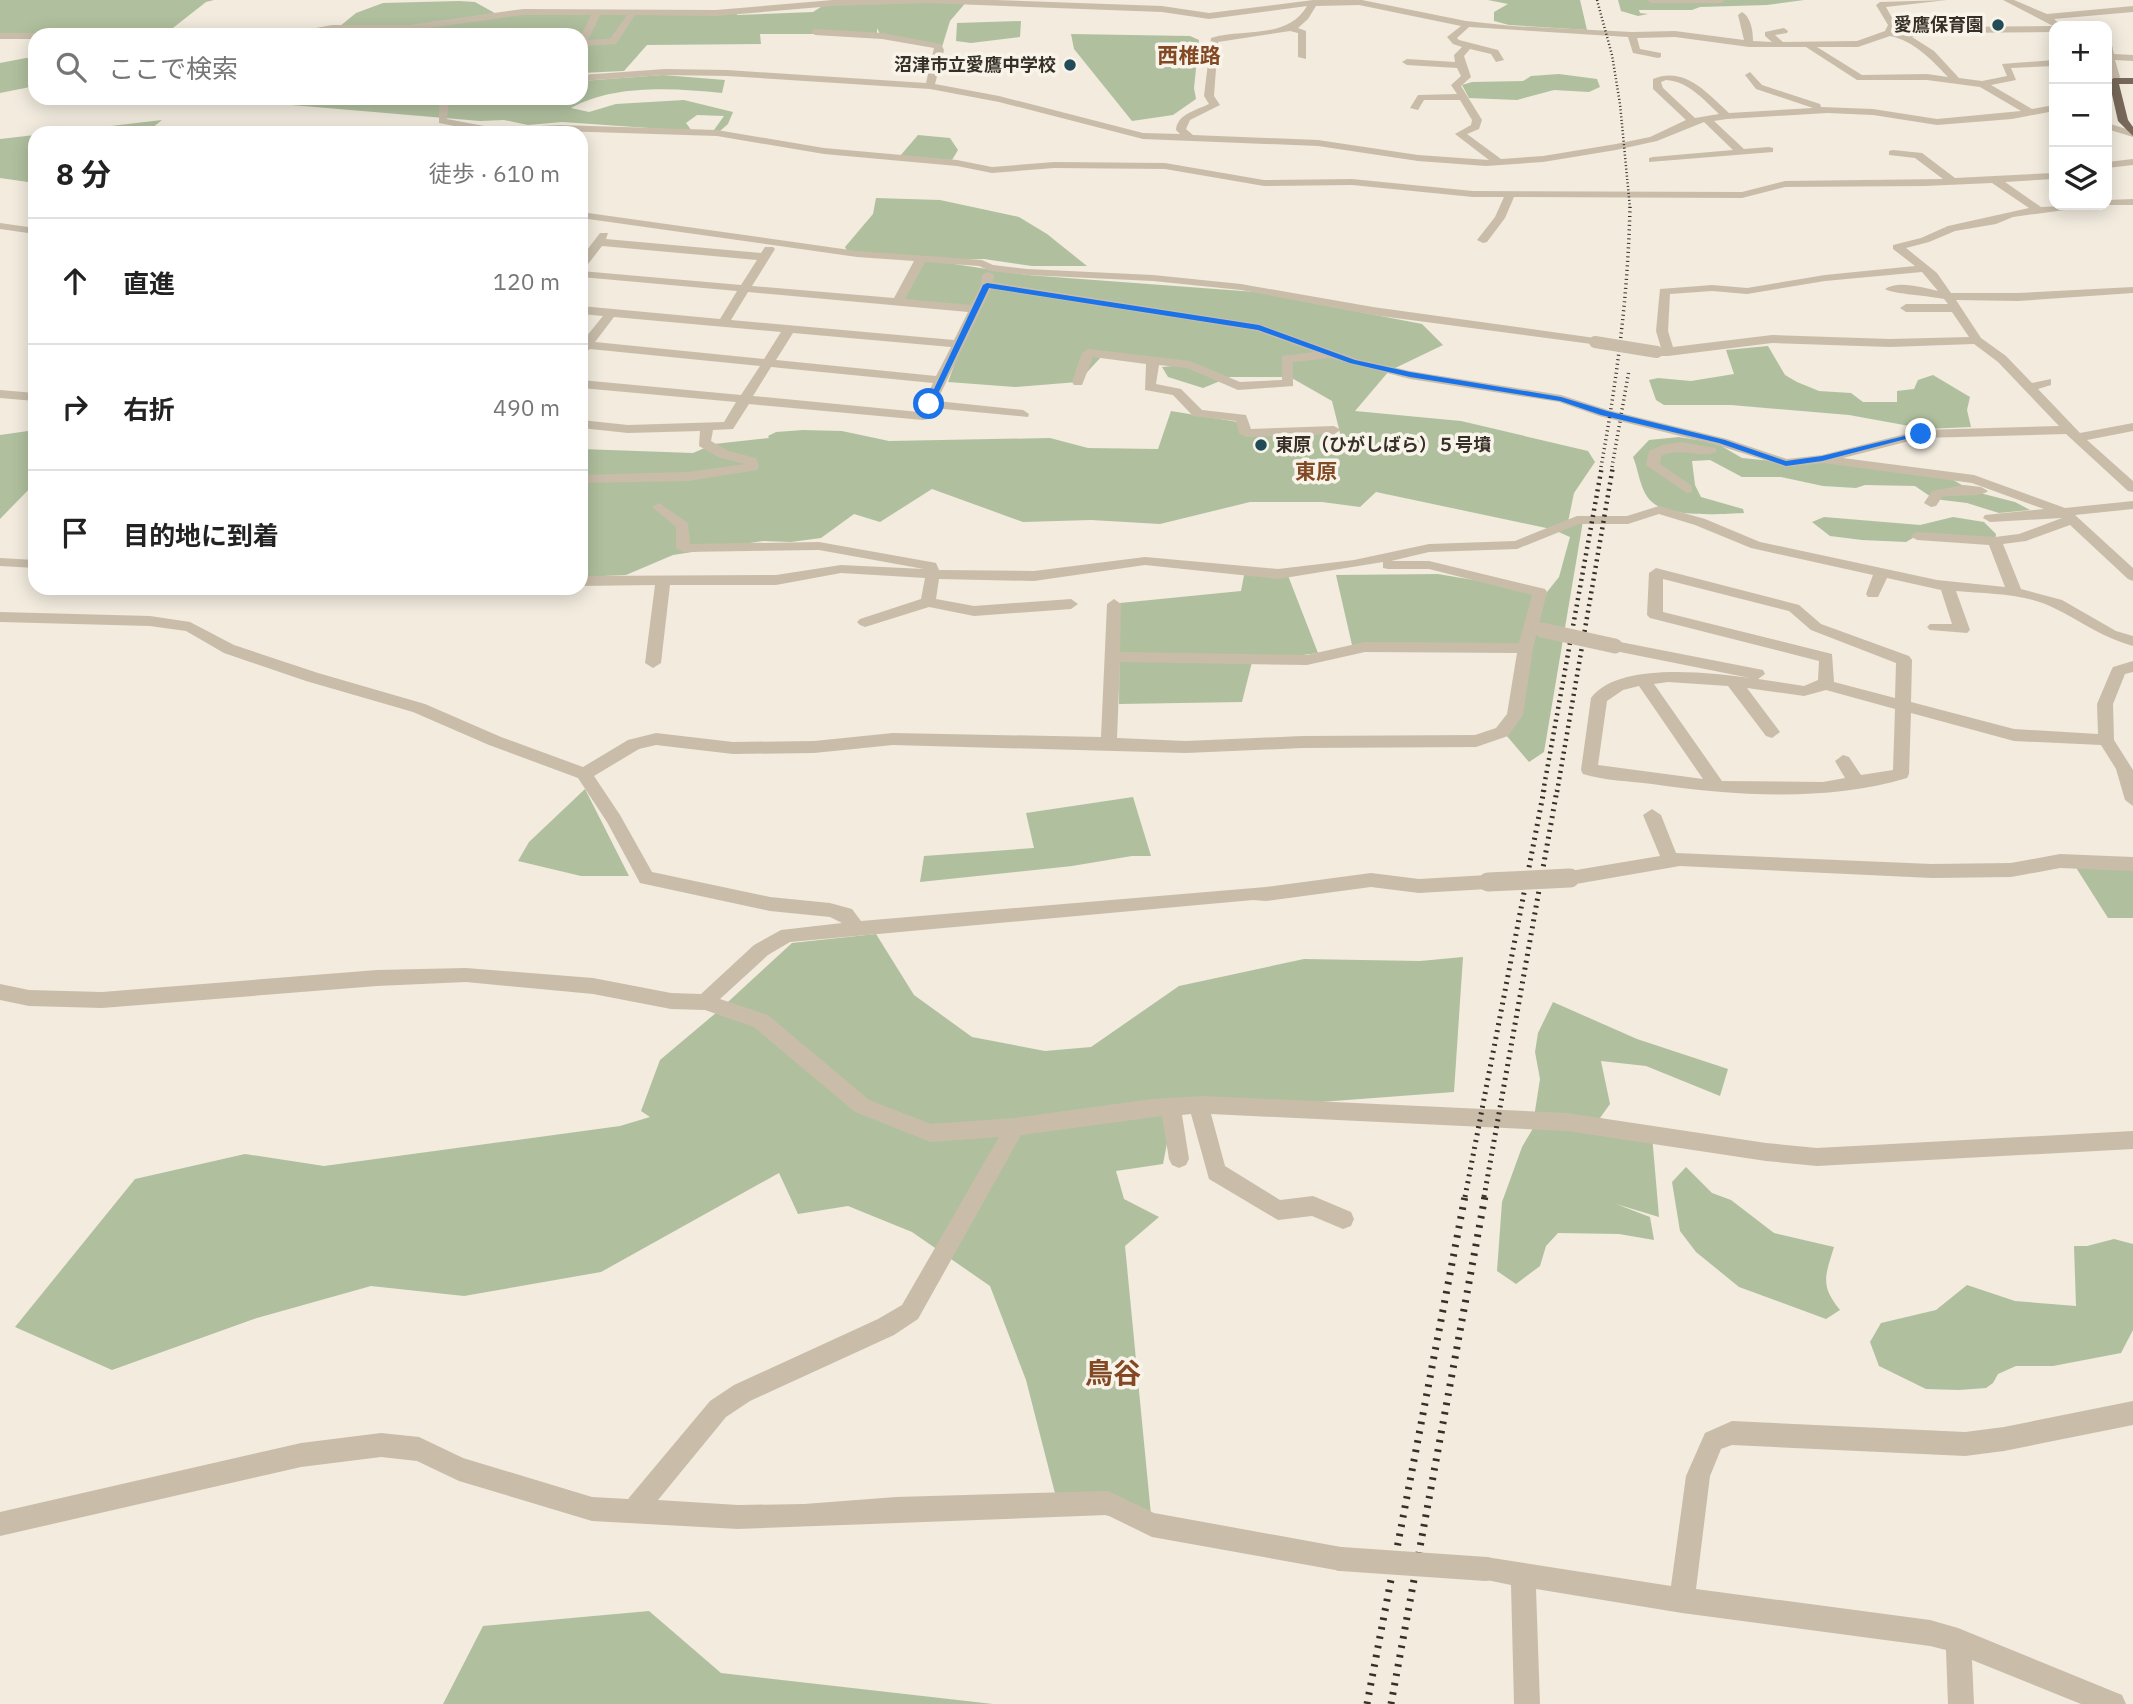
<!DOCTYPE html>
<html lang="ja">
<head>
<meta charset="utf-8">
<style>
  body { margin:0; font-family:"IBM Plex Sans","Noto Sans JP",sans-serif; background:#f2f2f2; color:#222 }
  .controls { position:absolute; right:21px; top:21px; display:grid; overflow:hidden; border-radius:14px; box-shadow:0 4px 18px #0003 }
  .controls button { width:63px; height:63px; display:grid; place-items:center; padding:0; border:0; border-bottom:2px solid #e0e0e0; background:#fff; color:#222; font:35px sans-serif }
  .stop { position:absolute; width:21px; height:21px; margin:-16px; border:5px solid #1a73e8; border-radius:50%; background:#fff }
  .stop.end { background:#1a73e8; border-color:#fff; box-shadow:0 2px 7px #0008 }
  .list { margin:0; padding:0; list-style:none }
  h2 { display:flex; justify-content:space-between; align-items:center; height:91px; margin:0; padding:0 28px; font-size:30px }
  h2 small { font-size:23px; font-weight:400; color:#767676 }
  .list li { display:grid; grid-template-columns:46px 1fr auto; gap:21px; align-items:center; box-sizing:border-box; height:126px; padding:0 28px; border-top:2px solid #e0e0e0 }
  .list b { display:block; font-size:26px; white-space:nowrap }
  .list em { font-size:23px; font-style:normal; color:#767676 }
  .icon { flex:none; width:38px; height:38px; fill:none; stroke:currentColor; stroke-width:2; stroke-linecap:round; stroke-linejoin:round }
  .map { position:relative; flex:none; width:2133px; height:1704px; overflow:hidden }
  .search { position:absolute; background:#fff; box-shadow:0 4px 18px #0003; left:28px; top:28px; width:560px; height:77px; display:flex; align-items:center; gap:18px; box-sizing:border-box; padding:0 24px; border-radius:21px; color:#767676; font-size:26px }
  .panel { position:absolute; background:#fff; box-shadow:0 4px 18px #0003; left:28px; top:126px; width:560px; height:469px; border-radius:21px }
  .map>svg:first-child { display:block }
  .green { fill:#b0c09e }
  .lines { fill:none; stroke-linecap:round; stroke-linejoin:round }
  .street { fill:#c9bdaa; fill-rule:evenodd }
  .primary { fill:#78695b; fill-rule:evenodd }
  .rail-far4 { stroke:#373029; stroke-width:2.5; stroke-dasharray:1 2.5; stroke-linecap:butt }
  .rail-far3 { stroke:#373029; stroke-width:3.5; stroke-dasharray:1 3.5; stroke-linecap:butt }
  .rail-far2 { stroke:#373029; stroke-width:4.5; stroke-dasharray:2 4.5; stroke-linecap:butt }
  .rail-far1 { stroke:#373029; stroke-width:5; stroke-dasharray:2 5; stroke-linecap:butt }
  .rail { stroke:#373029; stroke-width:7; stroke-dasharray:2.5 7; stroke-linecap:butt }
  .street-bridge-far3 { stroke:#c9bdaa; stroke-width:12 }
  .street-bridge-far2 { stroke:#c9bdaa; stroke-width:15 }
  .street-bridge-far1 { stroke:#c9bdaa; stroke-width:19 }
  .street-bridge { stroke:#c9bdaa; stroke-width:24 }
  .route { fill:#1a73e8 }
  .poi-dot { fill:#204b57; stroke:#f9f4ea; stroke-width:2.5 }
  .labels { text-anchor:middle; stroke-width:7; stroke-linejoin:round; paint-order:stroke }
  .far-poi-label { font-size:18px; font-weight:bold; fill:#373029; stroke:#f9f4ea; text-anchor:end }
  .far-quarter-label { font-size:21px; font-weight:bold; fill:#834925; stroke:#f9f4ea }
  .near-quarter-label { font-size:28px; font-weight:bold; fill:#834925; stroke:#f9f4ea }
</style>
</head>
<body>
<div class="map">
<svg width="2133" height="1704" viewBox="0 0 2133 1704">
  <rect width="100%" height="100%" fill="#f2ebde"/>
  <!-- green -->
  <path class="green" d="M0,0H214L206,2L164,35L113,32L0,35Z
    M832,0H968L950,21L942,47L880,34L877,28V34H760L761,44L647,45L624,71L581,73V35H306L334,31L356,13L383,3L459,1L475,2L500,16L531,13L737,12V15L813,12Z
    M1488,0H1580L1587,30L1509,25L1494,21V12L1508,4Z
    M1618,0H1804L1767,5L1700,7L1692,10H1639L1640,13L1648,14L1638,16L1621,11Z
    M1021,21L1020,37L971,43L956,41L957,23Z
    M1071,34L1190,36L1199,40L1194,88L1196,99L1173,115L1132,121L1074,49Z
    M26,58H35V86L0,93V63Z
    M1559,74L1597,79L1600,87L1589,92L1554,90L1517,100L1469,98L1462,85L1472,82L1523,81L1531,76Z
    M663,75L725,80L722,93C674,88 614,84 571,108L589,112L616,104L684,100L733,112L728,124L720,131L714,130L724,116L697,115L686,123L692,131L562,122L528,125L504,120L480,121L268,103L250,98H581V81Z
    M162,120L146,133H51Z
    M35,135V183L0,178V139Z
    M918,135L950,138L958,150L952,160L900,156Z
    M876,198L940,200L1019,217L1047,234L1087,266H1032L984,259L928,260L1027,275L1256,292L1422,324L1443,345L1389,371L1355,411L1461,421L1588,451L1595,462L1574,493L1568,522L1551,529L1376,492L1360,507L1322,502H1250L1160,524L1091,520L1023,522L932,489L880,522L854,514L821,538L791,542L763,541L673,555L626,575L581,577V449L693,453L714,444L769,438L768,436L776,432L803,430L842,431L889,441L1050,438L1088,448L1158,449L1171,411L1238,422L1245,435L1333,431L1342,441L1332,401L1290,377H1230L1203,388L1168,377L1162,367L1184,365L1102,356L1078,382L1015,387L948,382L974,310L901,302L920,259L847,251L845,247L873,214Z
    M1768,346L1785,375L1797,382L1819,391L1851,393L1863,402H1897V391L1914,389L1918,380L1933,375L1970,397L1967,410L1971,427L1926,429L1849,415L1731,405H1664L1656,400L1649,380L1658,378L1691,381L1734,374L1726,350Z
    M35,430V483L0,519V435Z
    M1679,437L1716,443L1742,458L1792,463L1823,461L1950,478L1972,491L2015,502L2030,510L1999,513L1967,503L1934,499L1915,486L1865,485L1856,488L1823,486L1781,477H1742L1710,460L1692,461L1695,485L1701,497L1743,509L1744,513C1722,514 1669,518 1652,502C1640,492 1639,471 1633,457L1649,440Z
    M1824,517L1920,525L1953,517L1984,522L1996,534L1995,541L1918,535L1906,542L1862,540L1830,536L1812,522Z
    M1583,521L1544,752L1529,762L1506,735L1532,630L1547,592L1559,577L1570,537L1554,530Z
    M1245,570L1287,573L1318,653L1252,662L1242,702L1119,704L1120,603L1241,591Z
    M1438,574L1537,591L1526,647L1352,645L1336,575Z
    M585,789L629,876H581L518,861L529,842Z
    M1133,797L1151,856H1132L1072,866L920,882L924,856L1034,848L1026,813Z
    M2075,866L2133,867V918H2108Z
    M876,934L914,995L972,1037L1045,1051L1091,1047L1179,986L1304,959L1420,961L1463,957L1454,1092L1252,1107L1186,1106L1172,1117L1163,1164L1116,1171L1124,1199L1159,1217L1125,1246L1152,1525L1058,1505L1026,1380L990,1286L912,1232L848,1206L798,1214L779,1173L601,1272L464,1296L371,1286L257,1318L112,1370L15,1327L135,1179L245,1154L324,1166L620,1126L650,1117L641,1111L660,1060L717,1012L792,943Z
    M1553,1002L1637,1039L1728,1069L1720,1096L1646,1066L1601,1061L1610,1104L1600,1118L1652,1135L1659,1217L1616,1204L1650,1217L1654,1240L1619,1234L1558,1233L1546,1246L1540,1266L1516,1284L1497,1271L1502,1202L1522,1147L1532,1130L1540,1079L1535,1052L1538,1033Z
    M1686,1167L1712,1193L1731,1200L1774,1233L1834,1247C1825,1277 1820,1285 1840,1310L1826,1319L1739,1287L1696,1252L1680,1231L1672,1182Z
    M2114,1239L2133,1244V1330L2121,1353L2053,1366H2016L1998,1374L1993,1383L1986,1388L1959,1390L1926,1389L1879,1366L1870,1342L1881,1323L1936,1310L1967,1285L2015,1301L2076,1306L2074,1246H2087Z
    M649,1611L721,1673L993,1704H443L483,1626Z"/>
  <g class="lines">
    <!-- street -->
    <path class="street" d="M833,0H995L1162,6L1209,13L1313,0H1362L1466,21L1513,26L1632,32L1675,31L1744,40L1738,15L1742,12C1751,17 1753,31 1753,41L1772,42L1765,36V32L1784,28L1788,31L1787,33L1775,35L1783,42L1857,41L1885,31L1888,25L1876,5L1880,2L1947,0L1886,7L1896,25L1894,31L1904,33L1942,27L2053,26L2003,0H2014L2047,14L2133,6V12L2054,19L2062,26H2054V32L1942,33L1912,37L1934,51L1959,78L1982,81L2007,76L2002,64L2054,60V66L2011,68L2016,80L1991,85L2032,109L2054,105V111L2012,119L1937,125L1873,115L1827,113L1727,119L1714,121L1744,149L1769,147L1773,148V152L1649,162V158L1653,157L1733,150L1704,122L1657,141L1616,150L1543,162L1486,166L1418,161L1318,146L1143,139L999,102L930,89L727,76L665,75L581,81V75L665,69L727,70L926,83L934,48L882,39L815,35L811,32L815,29L882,33L941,44L944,50L935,84L999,96L1143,133L1180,134L1176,130C1177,114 1197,110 1209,104L1204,96L1211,38C1244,28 1287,40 1307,6L1209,19L1162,12L928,3L833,6L716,16L635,15L616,44L582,46L581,36L591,15H523L408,31H332L278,35L332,25H408L523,9L716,10ZM1359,5L1461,26L1447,37L1453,44L1462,47L1454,55L1455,62L1407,59L1402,62L1407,65L1457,68L1461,76L1451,85L1457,94L1418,95L1410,108L1418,110L1424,100H1460L1472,120L1471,125L1455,134L1489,160L1418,155L1318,140L1193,135L1186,129L1190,120L1220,105L1214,96L1218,42L1290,31L1298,33V57L1306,59V31L1298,28L1308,19L1316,6ZM600,15H627L610,39L588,40ZM1469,27L1628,37L1633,53L1658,58L1661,57V53L1640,49L1637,38L1675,37L1749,47H1806L1857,80H1927L1980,87L2021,111L1937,119L1873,109L1821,107L1820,104L1762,85L1750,72L1745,75L1756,89L1813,108L1729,113C1707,93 1685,66 1653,79V89L1686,120L1650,137L1616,144L1543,156L1501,159L1467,134L1479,129L1482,120L1461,86L1471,77L1464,56L1470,49L1491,54L1496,62L1504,60L1498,50L1459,40L1457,38ZM1890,36C1914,41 1931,59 1948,77L1927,74L1862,75L1817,47H1858ZM1666,80C1688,81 1704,100 1719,114L1695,118L1663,88L1661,82Z
      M1647,0H1725L1721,3H1651Z
      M67,32H112L116,35H63Z
      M0,33H35L39,35H35V39H0Z
      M2107,42L2112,45L2114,54L2133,55V61L2115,60L2120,77L2107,88V80L2110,76L2107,63Z
      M439,98H449L447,119L495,128L560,125L717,130L824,148L957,160L992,167L1054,162L1165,163L1264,180L1352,179L1473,191L1742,192L1785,181L1943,179L1915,158L1889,155V151L1893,150L1922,153L1955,178L2054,173V179L2005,182L2041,207L2087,205L2086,207L2013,217L1996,224L1955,231L1929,242L1906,248L1937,273L1951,293H2018L2133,287V293L2018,301L1956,300L1981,338L2006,356L2032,383L2051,379V385L2038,389L2080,433L2133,423V431L2087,440L2133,481V492L2128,491L2066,434L1921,438L1843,458L1974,475L2065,508L2133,501V509L2075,515L2133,568V581L2128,579L2070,525L2026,541L2003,544L2021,589L2062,600L2116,631L2133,636V646C2103,638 2081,621 2054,608C2025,593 1988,594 1956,591L1970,630L1967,633L1930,630L1927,627L1930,624H1952L1941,590L1887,578L1878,597H1868L1866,594L1873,575L1751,548L1695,525L1659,514L1628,524H1579L1517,549L1429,552L1391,561H1429L1545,589L1547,592L1533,648L1523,715L1508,736L1476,747L1302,748L1186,753L893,745L814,753L733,754L656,745L639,749L594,776L620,815L652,872L770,897L830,903L852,909L861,921L1266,887L1371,873L1419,879L1488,875L1494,877L1497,882L1494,887L1488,889L1419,893L1371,887L1266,901L1253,900L790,942L768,955L720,999L768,1015L869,1100L931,1124L1015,1118L1152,1099L1204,1096L1567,1113L1766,1143L1817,1148L2133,1131V1149L1817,1166L1766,1161L1567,1131L1211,1114L1225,1166L1280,1200L1313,1196L1351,1212L1354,1219L1351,1226L1343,1229L1312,1216L1278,1220L1209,1179L1191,1114L1182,1115L1189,1159L1186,1165L1179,1168L1172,1165L1169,1159L1162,1116L1021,1135L918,1319L894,1335L750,1401L726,1417L658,1500L738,1505L804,1504L896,1497L1108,1491L1154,1513L1341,1547L1350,1550L1353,1559L1350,1568L1341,1571L1152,1537L1107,1515L738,1529L592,1521L459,1481L417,1461L381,1457L301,1467L0,1536V1512L301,1443L381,1433L419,1437L463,1458L592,1497L628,1499L710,1401L734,1385L878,1319L902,1305L999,1137L931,1142L855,1112L754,1027L705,1010L671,1009L593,994L466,982L377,986L102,1008L29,1006L0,1000V984L29,990L102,992L377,970L466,968L593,978L671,993L701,994L754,945L781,930L842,923L830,917L770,911L640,883L607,822L578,778L489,745L413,712L306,681L224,653L186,631L150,626L0,622V612L150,616L190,622L234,645L318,673L425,704L501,737L583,767L628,740L656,733L733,742L814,741L893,733L1101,737L1107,604L1114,599L1121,604L1120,652L1307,655L1365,642L1519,643L1532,595L1429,569H1388L1383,568V562L1278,579L1145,565L1034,581L939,579L936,599L974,606L1071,599L1078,604L1071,609L974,616L929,607L865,627L860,625L857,622L860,619L921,599L925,578L841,573L776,585H670L661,663L653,668L645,663L655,585L581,586V576L776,575L841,565L924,569L819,550L683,552L676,548V527L652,507L659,503L688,523L690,544L819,542L931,562L936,563L939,570L1034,571L1145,557L1278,569L1354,560L1429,544L1515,541L1577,516H1627L1659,506L1705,519L1760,542L1937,580L2005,587L1989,545L1917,540L1910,536L1917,532L1995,537L2019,534L2062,518L1990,522L1983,518L1985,515L2044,509L1972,483L1824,463L1786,467L1717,445L1599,416L1559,402L1410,379L1330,358L1293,362V386L1238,390L1187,368L1159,365L1156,384L1181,389L1202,410L1246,415L1251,429L1334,426L1341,430L1334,434L1246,437L1239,433L1236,421L1193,416L1173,395L1145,390L1146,364L1093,357L1082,385H1074L1072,382L1082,353L1088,349L1190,361L1240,382L1282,380V356L1315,352L1257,331L991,289L937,401L1023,410L1029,414L1028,417L933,408L928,419L923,420L749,404L733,429L713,430L711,441L728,451L756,458L759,467L757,470L688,481L581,483V475L688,472L745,464L718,457L699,446L700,431L628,433L581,428V420L628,425L724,422L736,402L581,388V380L741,395L760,366L590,349L581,356V343L603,316L581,314V306L720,319L737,291L581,277V271L741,285L757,260L602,246L585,268L581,269V258L600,233H608L606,239L761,253L765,247H773L775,249L752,286L894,298L914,261L857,257L581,218V212L857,251L982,260L993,265L1027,269L1153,275L1241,284L1373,307L1595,338L1601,342L1599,345L1373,315L1241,290L1153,281L1027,275L990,271L979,266L925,262L905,299L971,305L981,285L982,275L988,272L994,275L993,282L1259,324L1357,359L1410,371L1561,395L1608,410L1727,439L1787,459L1822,455L1921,430L2059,426L1998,362L1974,344L1890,347L1772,343L1668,356H1657L1651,352L1661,348L1656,331L1660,289L1712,285L1747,288L1825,275L1915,266L1893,249V245L1921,238L1948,226L2029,208L1992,183L1925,186L1785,187L1742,198L1514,197L1505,218L1487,242L1483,243L1477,240L1495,217L1504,197H1473L1352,185L1264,186L1165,169L1054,168L992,173L957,166L824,154L717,136L560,131L490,133L439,123ZM1922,272L1938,291C1923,288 1899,280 1885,289C1892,294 1932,296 1944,299L1948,304H1906L1900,308L1906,312H1952L1969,337L1890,339L1772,335L1673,347L1668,331L1670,294L1712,291L1747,294L1825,281ZM748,292L968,312L954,340L731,320ZM614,317L781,332L764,359L595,342ZM793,333L951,347L936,376L776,360ZM771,367L933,383L919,412L753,396ZM1365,652L1517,653L1507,714L1496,728L1475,735L1302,736L1186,741L1117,738L1120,662L1307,665Z
      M2107,123L2133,131V137L2107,129Z
      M2133,159V165L2107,168V162Z
      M2133,199V205H2103H2107V200Z
      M0,223L35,228V234L0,229Z
      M0,390L35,393V401L0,398Z
      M1681,442L1715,448L1717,451C1706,460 1679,446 1661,456L1660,464L1692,486V492L1687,493L1646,465L1649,451L1663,445Z
      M1964,485L1981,487L1988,491C1979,498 1955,494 1942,497L1936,506L1931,507L1924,503L1932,491Z
      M0,558L35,560V568L0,566Z
      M1656,568L1799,605L1821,624L1909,656L1912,660L1911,702L2014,729L2098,734L2097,704L2111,671L2113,667L2133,661V672L2125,674L2113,704L2114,740L2133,770V806L2125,800L2116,769L2101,745L2014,741L1911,713L1909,774L1907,778C1826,802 1737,796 1652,784C1630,781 1605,781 1583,774L1581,770L1591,698C1619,661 1710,673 1750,678L1610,650L1607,646L1610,642L1615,641L1763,670L1765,674L1758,679L1804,686L1818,680L1819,661L1650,618L1647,615L1649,573ZM1663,579L1789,611L1811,630L1896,663L1895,698L1834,682L1832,654L1663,612ZM1668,682L1728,686L1766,736L1772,738L1780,732L1747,688L1804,696L1826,690L1895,709L1893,770L1861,775L1849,757L1843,755L1835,761L1845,778L1823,782L1722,781L1654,684ZM1639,686L1703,779L1598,765L1607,701L1623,690Z
      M1652,809L1661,815L1676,853L1932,864L2011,863L2060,854L2133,857V871L2060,868L2011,877L1932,878L1680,866L1570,885L1564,883L1561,878L1564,873L1570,871L1660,856L1643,815Z
      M2133,1401V1425L2004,1451L1965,1456L1732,1445L1721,1449L1710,1476L1696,1589L1930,1620L1958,1628L2122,1695L2126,1704H2081L1972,1660L1974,1704H1948L1946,1650L1930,1646L1682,1613L1536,1589L1540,1704H1514L1511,1585L1477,1578L1474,1569L1477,1560L1486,1557L1671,1586L1686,1476L1705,1433L1732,1421L1965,1432L2004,1427Z"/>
    <!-- primary -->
    <path class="primary" d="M2114,78H2133V84H2119L2128,120L2133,127V136L2118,121L2109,81Z"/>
    <!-- rail-far4 -->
    <path class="rail-far4" d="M1597,0L1612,55L1620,104L1630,208"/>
    <!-- rail-far3 -->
    <path class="rail-far3" d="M1601,467C1617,379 1628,296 1630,206
      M1612,467L1629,370"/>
    <!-- rail-far2 -->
    <path class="rail-far2" d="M1543,792L1602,466
      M1557,792L1613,466"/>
    <!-- rail-far1 -->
    <path class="rail-far1" d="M1465,1197L1544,790
      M1484,1197L1557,790"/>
    <!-- rail -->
    <path class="rail" d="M1367,1704L1465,1196
      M1391,1704L1485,1196"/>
    <!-- street-bridge-far3 -->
    <path class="street-bridge-far3" d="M1595,342L1657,352"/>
    <!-- street-bridge-far2 -->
    <path class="street-bridge-far2" d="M1542,630L1615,646"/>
    <!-- street-bridge-far1 -->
    <path class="street-bridge-far1" d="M1488,882L1570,878"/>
    <!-- street-bridge -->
    <path class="street-bridge" d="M1341,1559L1486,1569"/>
  </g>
  <!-- route -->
  <path class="route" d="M987,283L1259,325L1355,360L1410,372L1561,397L1607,411L1725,440L1786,461L1822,456L1921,432L1925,434L1822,461L1786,466L1719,443L1601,415L1560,401L1410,377L1350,363L1258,330L989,288L933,404L926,406L983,285Z"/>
  <!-- markers -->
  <g class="poi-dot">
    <circle cx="1998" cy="25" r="7"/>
    <circle cx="1070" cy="65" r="7"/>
    <circle cx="1261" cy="445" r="7"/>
  </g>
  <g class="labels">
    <!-- far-poi labels -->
    <g class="far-poi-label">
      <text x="1984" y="31">愛鷹保育園</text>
      <text x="1056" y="71">沼津市立愛鷹中学校</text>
      <text x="1275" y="451" text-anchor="start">東原（ひがしばら）５号墳</text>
    </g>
    <!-- far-quarter labels -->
    <g class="far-quarter-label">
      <text x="1189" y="63">西椎路</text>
      <text x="1316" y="479">東原</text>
    </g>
    <!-- near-quarter labels -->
    <g class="near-quarter-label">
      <text x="1113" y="1383">鳥谷</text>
    </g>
  </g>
</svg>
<div class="controls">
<button>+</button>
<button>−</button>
<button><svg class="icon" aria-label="layers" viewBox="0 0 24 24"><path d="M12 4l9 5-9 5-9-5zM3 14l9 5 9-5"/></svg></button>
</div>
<div class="stop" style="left:929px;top:404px"></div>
<div class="stop end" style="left:1921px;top:434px"></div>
<div class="search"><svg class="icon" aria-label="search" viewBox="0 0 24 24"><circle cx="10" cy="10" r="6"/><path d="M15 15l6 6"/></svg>ここで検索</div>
<section class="panel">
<h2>8 分<small>徒歩 · 610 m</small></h2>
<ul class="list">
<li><svg class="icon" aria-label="ahead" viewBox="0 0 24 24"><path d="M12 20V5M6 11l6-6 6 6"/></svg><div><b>直進</b></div><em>120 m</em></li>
<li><svg class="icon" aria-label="right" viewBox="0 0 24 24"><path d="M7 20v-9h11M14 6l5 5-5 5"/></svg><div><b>右折</b></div><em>490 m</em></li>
<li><svg class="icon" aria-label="arrive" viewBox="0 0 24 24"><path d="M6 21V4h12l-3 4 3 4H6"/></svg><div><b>目的地に到着</b></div></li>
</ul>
</section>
</div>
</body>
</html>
